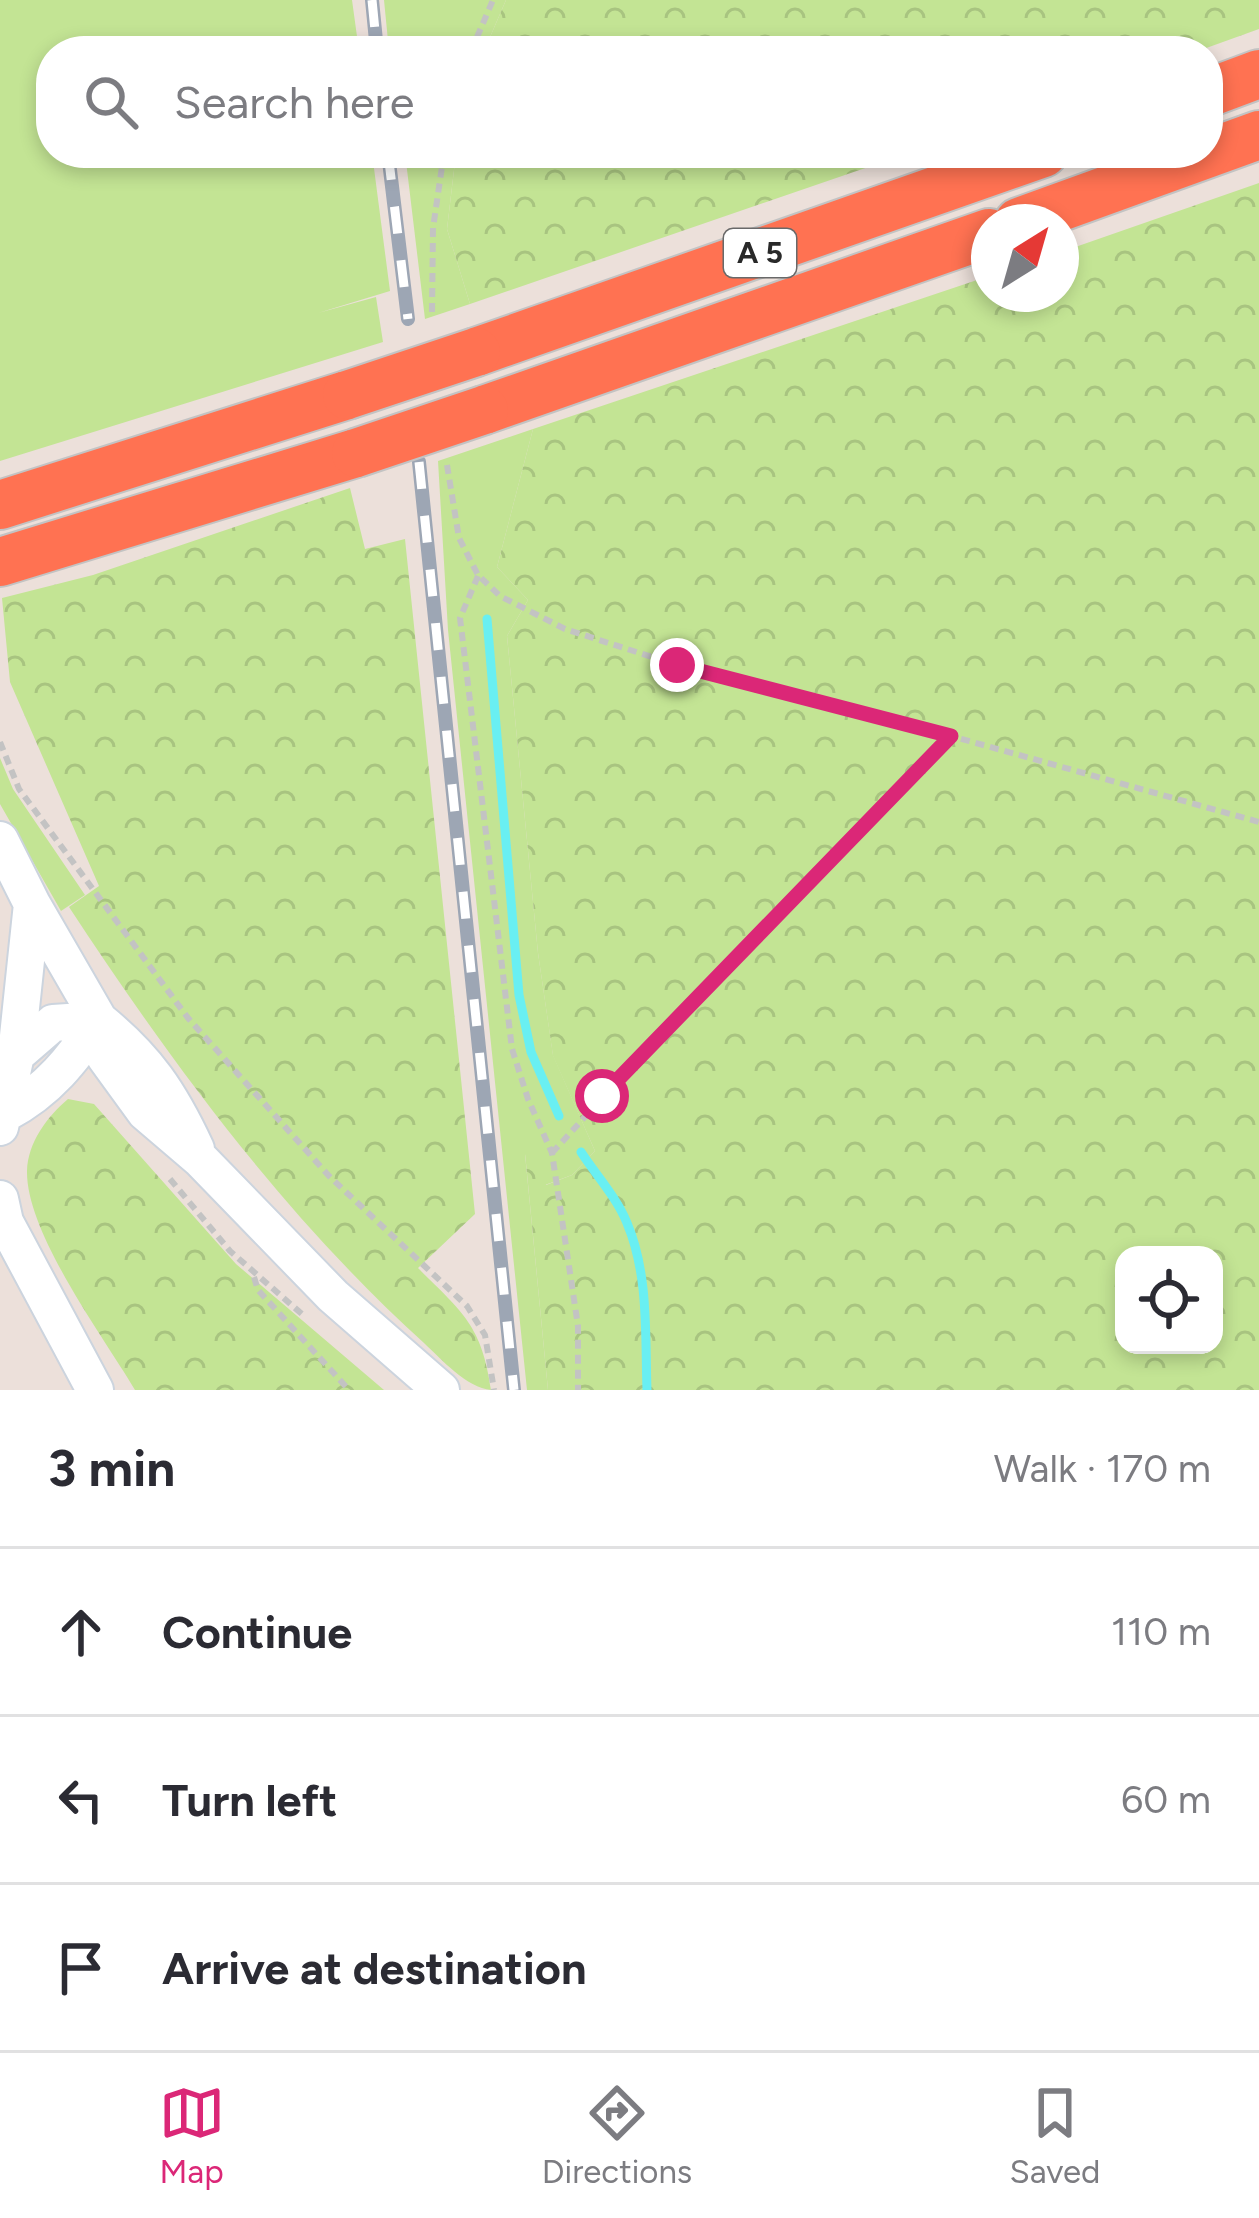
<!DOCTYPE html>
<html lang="en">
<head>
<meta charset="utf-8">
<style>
  body { margin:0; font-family:Figtree,sans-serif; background:#f2f2f3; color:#2b2b33 }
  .controls { position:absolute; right:36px; bottom:36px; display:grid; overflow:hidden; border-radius:24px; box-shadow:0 6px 18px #0003 }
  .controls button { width:108px; height:108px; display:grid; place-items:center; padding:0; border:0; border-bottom:3px solid #e1e1e2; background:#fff; color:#2b2b33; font:60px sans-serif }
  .compass { position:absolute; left:971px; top:204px; width:108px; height:108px; border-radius:50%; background:#fff; box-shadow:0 6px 18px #0003; rotate:37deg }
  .stop { position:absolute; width:36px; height:36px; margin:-27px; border:9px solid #db2777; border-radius:50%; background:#fff }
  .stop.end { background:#db2777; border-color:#fff; box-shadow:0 3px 12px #0008 }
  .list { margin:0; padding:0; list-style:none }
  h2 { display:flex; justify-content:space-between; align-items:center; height:156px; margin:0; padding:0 48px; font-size:51px }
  h2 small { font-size:39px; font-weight:400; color:#7c7c81 }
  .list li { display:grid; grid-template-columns:78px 1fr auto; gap:36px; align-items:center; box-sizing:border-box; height:168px; padding:0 48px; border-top:3px solid #e1e1e2 }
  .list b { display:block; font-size:45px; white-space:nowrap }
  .list em { font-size:39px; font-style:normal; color:#7c7c81 }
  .icon { flex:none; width:66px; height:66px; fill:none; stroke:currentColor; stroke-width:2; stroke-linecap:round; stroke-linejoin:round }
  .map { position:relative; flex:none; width:1259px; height:1390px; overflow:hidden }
  .search { position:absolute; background:#fff; box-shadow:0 6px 18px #0003; left:36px; right:36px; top:36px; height:132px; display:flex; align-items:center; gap:30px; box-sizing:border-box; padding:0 42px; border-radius:48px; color:#7c7c81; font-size:45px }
  .sheet { height:660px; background:#fff }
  nav { display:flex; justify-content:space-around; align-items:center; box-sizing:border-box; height:168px; border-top:3px solid #e1e1e2; background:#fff; font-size:33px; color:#7c7c81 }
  nav a { display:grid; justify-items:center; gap:6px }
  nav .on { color:#db2777 }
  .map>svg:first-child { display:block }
  .grass { fill:#c3e494 }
  .forest { fill:url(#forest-crowns); fill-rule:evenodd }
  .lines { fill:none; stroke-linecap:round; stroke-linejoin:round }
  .stream { stroke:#69eff2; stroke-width:9 }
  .secondary-casing { stroke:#ccd4de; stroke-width:40 }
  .motorway-casing { stroke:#c3c3c3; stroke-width:52 }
  .path { stroke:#c3c3c3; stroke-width:6; stroke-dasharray:9 6; stroke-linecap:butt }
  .secondary { stroke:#fff; stroke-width:36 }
  .motorway { stroke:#ff7252; stroke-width:48 }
  .rail-casing { stroke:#9da6b4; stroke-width:14 }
  .rail { stroke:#fff; stroke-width:9; stroke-dasharray:27; stroke-linecap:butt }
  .motorway-bridge-casing { stroke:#c3c3c3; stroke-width:52; stroke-linecap:butt }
  .motorway-bridge { stroke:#ff7252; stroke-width:48 }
  .route { stroke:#db2777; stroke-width:15 }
  .labels { text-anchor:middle; stroke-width:9; stroke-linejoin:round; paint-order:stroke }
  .shield { fill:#fff; stroke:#696969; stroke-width:3 }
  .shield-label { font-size:30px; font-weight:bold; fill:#292929 }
</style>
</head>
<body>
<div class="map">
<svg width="1259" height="1390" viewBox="0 0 1259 1390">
  <defs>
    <pattern id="forest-crowns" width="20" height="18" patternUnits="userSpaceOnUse" patternTransform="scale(3)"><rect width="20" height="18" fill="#c3e494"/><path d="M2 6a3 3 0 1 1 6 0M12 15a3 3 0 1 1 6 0" fill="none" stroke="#a8c480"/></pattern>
  </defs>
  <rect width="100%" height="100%" fill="#ece0da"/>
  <!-- grass -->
  <path class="grass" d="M0,0H352L359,51H51V153H372L390,291L318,313L376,297L383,342L0,461Z
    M384,0H506L484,51H389Z
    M405,153H456L447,229L470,304L425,319Z
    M533,429L497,567L528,600L507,636L538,953L553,1055L595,1151L572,1175L545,1185L525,1154L548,1390H527L448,630L438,461Z
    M0,758L13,789L85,895L61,911L0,804Z"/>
  <!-- forest -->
  <path class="forest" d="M506,0H1259V29L1198,51H484Z
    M456,153H909L470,304L447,229Z
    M1259,183V1390H548L525,1153L538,1150L546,1185L572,1175L595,1151L553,1056L538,953L507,636L528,600L497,567L533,429L989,276V294H1061V252ZM1124,1255H1214V1345H1124Z
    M350,488L365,549L405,539L475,1214L418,1268C462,1312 482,1325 491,1390C467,1388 441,1359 424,1343C285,1217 172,1064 69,907L99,886L10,682L2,598L93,575Z
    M68,1099L94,1104L236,1264L384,1390H135C103,1336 26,1233 27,1171C28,1142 47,1117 68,1099Z"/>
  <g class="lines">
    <!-- stream -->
    <path class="stream" d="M487,619L519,995L531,1052L559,1116
      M581,1152C596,1175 617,1198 627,1223C649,1275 645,1335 647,1390"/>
    <!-- secondary casing -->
    <g class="secondary-casing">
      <path id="secondary" d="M0,840L32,904L99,1020L105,1057L145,1112L200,1159L333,1296L441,1390
        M99,1020C147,1059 170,1093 196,1149
        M16,1055L53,1023L99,1020
        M6,1113C48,1091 73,1059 99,1020
        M0,1127L16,1055L32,904
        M0,1199L5,1222L95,1390"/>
    </g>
    <!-- motorway casing -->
    <g class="motorway-casing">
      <path id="motorway" d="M1208,93L1259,74
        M1019,222L1259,135
        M476,352L1043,153
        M484,410L989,233
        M0,505L347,395
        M0,562L356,453"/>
    </g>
    <!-- path -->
    <path class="path" d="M471,51L493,0
      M432,312L433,228L444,153
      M447,465L459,538L478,575L500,596L565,629L677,665L951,736L1259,822
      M478,576L460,618L512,1049L528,1099L552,1153L578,1326V1390
      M0,742L19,789L188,1018L329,1176L467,1306L485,1335L494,1390
      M552,1153L646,1050L951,736
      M170,1179L230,1251L303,1315
      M254,1277L258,1290L349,1390"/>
    <!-- secondary -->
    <use href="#secondary" class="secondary"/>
    <!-- motorway -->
    <use href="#motorway" class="motorway"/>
    <!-- rail casing -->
    <g class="rail-casing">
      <path id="rail" d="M372,0L377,51
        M388,153L408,319
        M419,462L514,1390"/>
    </g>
    <!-- rail -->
    <use href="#rail" class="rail"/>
    <!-- motorway-bridge casing -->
    <g class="motorway-bridge-casing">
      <path id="motorway-bridge" d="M347,395L476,352
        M356,453L484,410"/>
    </g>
    <!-- motorway-bridge -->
    <use href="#motorway-bridge" class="motorway-bridge"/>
  </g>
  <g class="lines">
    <!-- route -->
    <path class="route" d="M602,1096L951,736L677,665"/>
  </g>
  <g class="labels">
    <!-- shield labels -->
    <rect class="shield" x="724" y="229" width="72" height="48" rx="9"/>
    <g class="shield-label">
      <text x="760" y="263">A 5</text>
    </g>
  </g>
</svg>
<div class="controls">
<button><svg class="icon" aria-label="locate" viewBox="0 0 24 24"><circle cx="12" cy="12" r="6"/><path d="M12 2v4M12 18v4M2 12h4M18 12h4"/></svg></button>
</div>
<svg class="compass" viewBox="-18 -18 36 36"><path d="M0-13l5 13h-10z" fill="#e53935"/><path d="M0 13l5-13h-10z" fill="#7c7c81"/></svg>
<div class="stop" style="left:602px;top:1096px"></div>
<div class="stop end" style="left:677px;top:665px"></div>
<div class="search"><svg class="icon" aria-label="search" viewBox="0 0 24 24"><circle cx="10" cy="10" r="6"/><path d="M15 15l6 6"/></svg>Search here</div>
</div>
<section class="sheet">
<h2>3 min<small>Walk · 170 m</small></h2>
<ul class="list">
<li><svg class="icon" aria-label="ahead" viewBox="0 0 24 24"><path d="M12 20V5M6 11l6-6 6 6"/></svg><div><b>Continue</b></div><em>110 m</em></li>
<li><svg class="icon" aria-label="left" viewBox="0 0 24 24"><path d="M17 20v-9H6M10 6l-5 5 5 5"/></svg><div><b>Turn left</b></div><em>60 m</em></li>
<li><svg class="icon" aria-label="arrive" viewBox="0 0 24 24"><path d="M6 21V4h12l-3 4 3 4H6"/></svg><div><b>Arrive at destination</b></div></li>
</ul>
</section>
<nav>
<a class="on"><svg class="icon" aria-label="map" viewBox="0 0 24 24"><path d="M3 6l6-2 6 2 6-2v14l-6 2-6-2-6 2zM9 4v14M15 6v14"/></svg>Map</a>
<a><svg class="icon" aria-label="directions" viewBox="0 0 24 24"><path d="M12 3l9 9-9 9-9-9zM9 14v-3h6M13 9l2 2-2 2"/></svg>Directions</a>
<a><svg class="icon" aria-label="saved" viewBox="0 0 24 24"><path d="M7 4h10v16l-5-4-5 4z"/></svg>Saved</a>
</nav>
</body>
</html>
